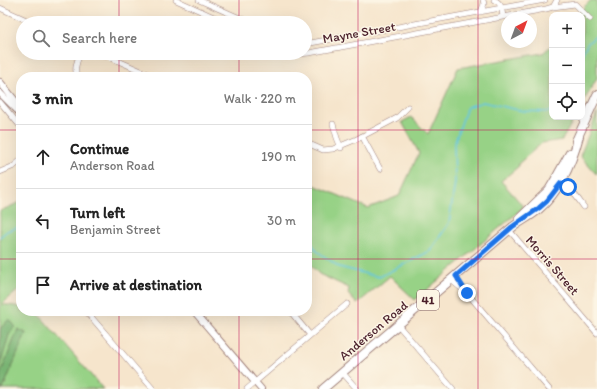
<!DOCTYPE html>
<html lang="en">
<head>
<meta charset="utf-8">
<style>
  body { margin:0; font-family:Itim,sans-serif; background:#f6f6f6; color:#222 }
  .controls { position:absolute; right:12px; top:12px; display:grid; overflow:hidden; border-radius:8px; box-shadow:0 4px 16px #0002 }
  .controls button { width:36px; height:36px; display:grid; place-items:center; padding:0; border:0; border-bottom:1px solid #e0e0e0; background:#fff; color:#222; font:20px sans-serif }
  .compass { position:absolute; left:501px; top:12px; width:36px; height:36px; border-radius:50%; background:#fff; box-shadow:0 4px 16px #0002; rotate:41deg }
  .stop { position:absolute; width:12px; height:12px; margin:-9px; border:3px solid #1a73e8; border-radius:50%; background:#fff }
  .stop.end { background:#1a73e8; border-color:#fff; box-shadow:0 1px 4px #0008 }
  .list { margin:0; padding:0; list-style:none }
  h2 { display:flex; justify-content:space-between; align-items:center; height:52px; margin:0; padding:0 16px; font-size:17px }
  h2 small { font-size:13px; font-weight:400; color:#767676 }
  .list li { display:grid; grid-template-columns:26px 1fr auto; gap:12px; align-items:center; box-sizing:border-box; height:64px; padding:0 16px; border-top:1px solid #e0e0e0 }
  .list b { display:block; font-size:15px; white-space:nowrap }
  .list p { margin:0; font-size:13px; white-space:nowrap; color:#767676 }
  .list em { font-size:13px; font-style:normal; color:#767676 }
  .icon { flex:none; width:22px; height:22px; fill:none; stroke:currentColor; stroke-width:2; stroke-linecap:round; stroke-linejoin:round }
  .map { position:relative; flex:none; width:597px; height:389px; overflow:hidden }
  .search { position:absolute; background:#fff; box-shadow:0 4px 16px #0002; left:16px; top:16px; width:296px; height:44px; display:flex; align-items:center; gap:10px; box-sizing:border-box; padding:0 14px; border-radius:22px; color:#767676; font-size:15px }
  .panel { position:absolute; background:#fff; box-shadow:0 4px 16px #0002; left:16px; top:72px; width:296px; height:244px; border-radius:16px }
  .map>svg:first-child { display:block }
  .green { fill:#97d286; stroke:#707858 }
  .forest { fill:#79b473; stroke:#626a4f }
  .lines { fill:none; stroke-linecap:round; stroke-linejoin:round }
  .stream { stroke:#63c6e1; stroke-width:1.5 }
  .minor-casing { stroke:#a0827c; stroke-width:6 }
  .tertiary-casing { stroke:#a0827c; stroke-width:8 }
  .primary-casing { stroke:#a0827c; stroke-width:10 }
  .minor { stroke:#fff; stroke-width:5 }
  .tertiary { stroke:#fff; stroke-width:6 }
  .primary { stroke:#fff; stroke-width:8 }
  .route { stroke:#1a73e8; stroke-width:5 }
  .grid { fill:none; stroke:#c2185b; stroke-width:1; stroke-opacity:0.55 }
  .labels { text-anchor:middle; stroke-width:3; stroke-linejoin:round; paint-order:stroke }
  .shield { fill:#fcf5e5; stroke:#7f5f63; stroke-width:1 }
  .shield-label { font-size:12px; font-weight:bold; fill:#4a1f2b }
  .street-label { font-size:13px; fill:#4a1f2b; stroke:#fcf5e5 }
</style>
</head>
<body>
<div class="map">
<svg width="597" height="389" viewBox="0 0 597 389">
  <rect width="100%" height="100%" fill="#fcf5e5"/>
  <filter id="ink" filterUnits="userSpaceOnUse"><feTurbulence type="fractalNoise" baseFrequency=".025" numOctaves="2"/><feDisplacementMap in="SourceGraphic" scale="8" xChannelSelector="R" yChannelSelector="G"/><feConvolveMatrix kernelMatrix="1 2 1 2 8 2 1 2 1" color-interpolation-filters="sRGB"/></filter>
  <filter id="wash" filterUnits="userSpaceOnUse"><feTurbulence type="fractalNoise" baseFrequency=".012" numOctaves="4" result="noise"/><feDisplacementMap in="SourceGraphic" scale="16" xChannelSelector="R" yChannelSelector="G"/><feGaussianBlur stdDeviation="0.9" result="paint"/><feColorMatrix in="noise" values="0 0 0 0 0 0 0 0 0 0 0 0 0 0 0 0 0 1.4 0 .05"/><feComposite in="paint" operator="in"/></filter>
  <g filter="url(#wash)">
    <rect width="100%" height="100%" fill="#f6e5cc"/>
    <!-- green -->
    <path class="green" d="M591,0H597V78L582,104V15H576Z
      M552,45V117H575L562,140L542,143L518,164L519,166L501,181L524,207L415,300L390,276L357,304L348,294L349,288L319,274L307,261V182L368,208L399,196L419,153L402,122L411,117L428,134L458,68L543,53Z
      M597,113V175L580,156Z
      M18,203H21V288L2,304L21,307V311H36L103,389H0V211Z"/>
    <!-- forest -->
    <path class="forest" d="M9,319L15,326L9,335L0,366V329Z
      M18,329L26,333L3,389H0V375Z"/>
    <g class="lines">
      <!-- stream -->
      <path class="stream" d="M582,54L587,44L597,35
        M0,237L7,231L21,226
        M307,237L317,251L339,267L379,277L430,251L449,223L455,182L454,144L467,107L483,102L523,111L549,112L552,111"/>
    </g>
  </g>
  <g filter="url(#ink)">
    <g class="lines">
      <!-- minor casing -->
      <g class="minor-casing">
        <path id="minor" d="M176,0L227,23
          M199,0L251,23
          M494,0C502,3 502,10 503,17
          M553,7L575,4L590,19
          M0,8L33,23
          M481,12L484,4L483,0
          M305,44L545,0
          M100,53L155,77
          M295,53L299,54L309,53L546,9L553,7L557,0
          M77,77C74,68 77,62 80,53
          M0,102L21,127
          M333,124L337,138L341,148
          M362,136L380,169
          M307,143L323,150L333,149L357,139L397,118L408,107
          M0,172L14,166L21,160
          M558,181C571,188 576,196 584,207
          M509,230L597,333
          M451,280L467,293L549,389
          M86,311L153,389
          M290,311L310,335
          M398,325L453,389
          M342,372L357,389
          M247,389L347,304"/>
      </g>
      <!-- tertiary casing -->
      <g class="tertiary-casing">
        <path id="tertiary" d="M0,82L21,108
          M0,93L21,114
          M194,311L261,389"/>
      </g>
      <!-- primary casing -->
      <g class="primary-casing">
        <path id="primary" d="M576,141L597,95
          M519,219L549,190L555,180L570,153
          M323,389L509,230C518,222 530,217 539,209C561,190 572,163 579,136"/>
      </g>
      <!-- minor -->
      <use href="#minor" class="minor"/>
      <!-- tertiary -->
      <use href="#tertiary" class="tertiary"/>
      <!-- primary -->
      <use href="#primary" class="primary"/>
    </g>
  </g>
  <g class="lines" filter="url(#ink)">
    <!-- route -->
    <path class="route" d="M467,293L456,276L512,227L539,208L547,201L561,183L568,187"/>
  </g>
  <!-- grid -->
  <path class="grid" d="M119,0V23M239,0V23M358,0V389M478,0V389M119,53V77M239,53V77M0,130H21M307,130H597M0,259H21M307,259H597M119,311V389M239,311V389"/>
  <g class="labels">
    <!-- shield labels -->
    <rect class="shield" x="417" y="290" width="22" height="20" rx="3"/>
    <g class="shield-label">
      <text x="428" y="304">41</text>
    </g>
    <!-- street labels -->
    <g class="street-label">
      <text transform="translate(359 32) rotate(-10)" y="5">Mayne Street</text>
      <text transform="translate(553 265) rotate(49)" y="5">Morris Street</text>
      <text transform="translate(373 330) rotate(-40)" y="5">Anderson Road</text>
    </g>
  </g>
</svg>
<div class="controls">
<button>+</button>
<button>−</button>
<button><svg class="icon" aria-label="locate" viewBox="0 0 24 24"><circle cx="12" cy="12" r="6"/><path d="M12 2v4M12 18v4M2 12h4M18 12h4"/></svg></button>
</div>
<svg class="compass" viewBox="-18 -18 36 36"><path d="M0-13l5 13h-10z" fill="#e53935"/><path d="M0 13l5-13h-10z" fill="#767676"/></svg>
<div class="stop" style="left:568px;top:187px"></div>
<div class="stop end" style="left:467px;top:293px"></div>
<div class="search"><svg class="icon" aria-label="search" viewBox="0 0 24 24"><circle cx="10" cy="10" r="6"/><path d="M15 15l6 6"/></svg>Search here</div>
<section class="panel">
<h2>3 min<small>Walk · 220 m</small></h2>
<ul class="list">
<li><svg class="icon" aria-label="ahead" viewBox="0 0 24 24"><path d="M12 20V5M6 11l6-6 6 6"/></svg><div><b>Continue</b><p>Anderson Road</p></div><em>190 m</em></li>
<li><svg class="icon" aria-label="left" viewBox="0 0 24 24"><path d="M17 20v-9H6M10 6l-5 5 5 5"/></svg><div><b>Turn left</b><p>Benjamin Street</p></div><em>30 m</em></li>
<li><svg class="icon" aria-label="arrive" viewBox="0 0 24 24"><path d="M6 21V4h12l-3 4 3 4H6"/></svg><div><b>Arrive at destination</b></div></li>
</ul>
</section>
</div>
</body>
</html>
